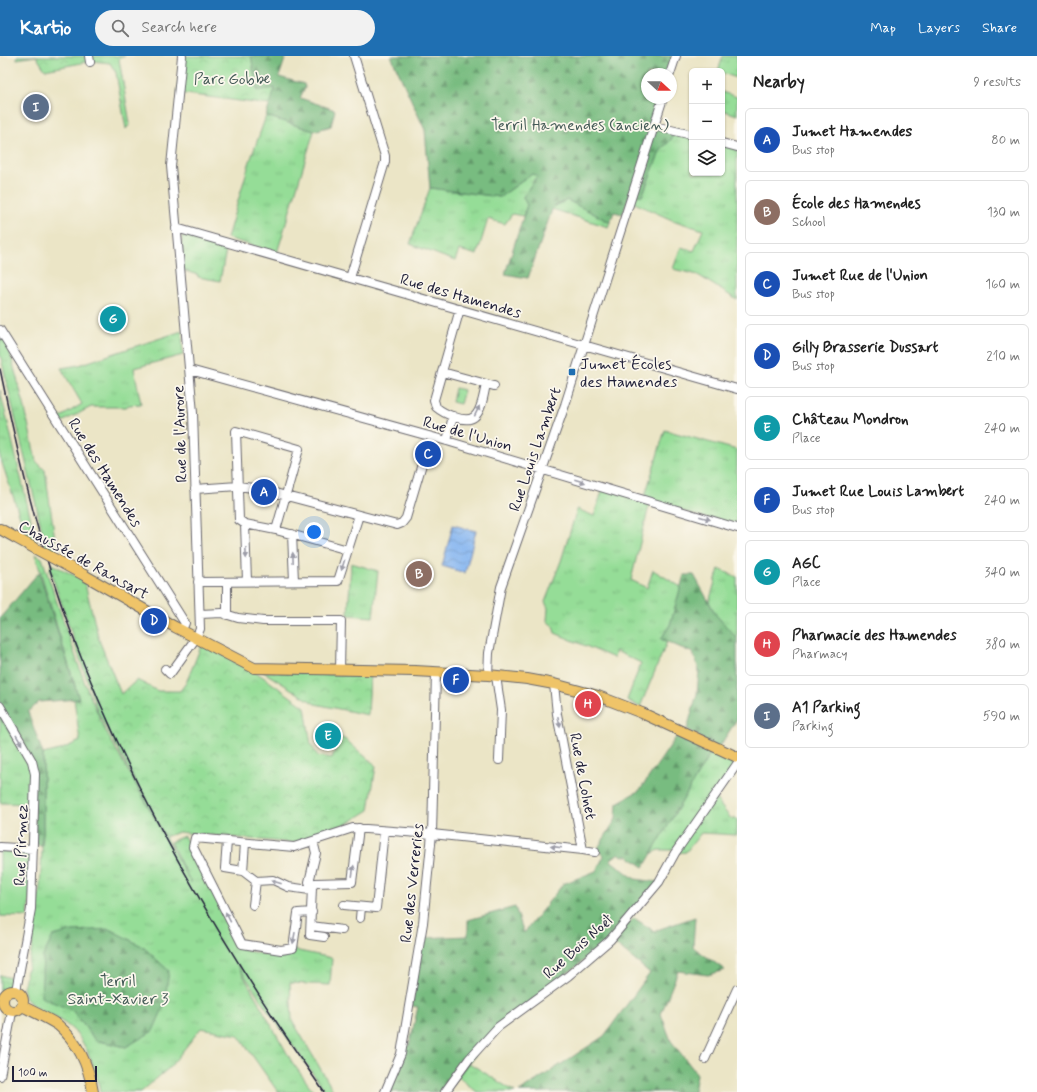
<!DOCTYPE html>
<html lang="en">
<head>
<meta charset="utf-8">
<style>
  body { margin:0; font-family:Mynerve,sans-serif; background:#f2f2f2; color:#222 }
  .controls { position:absolute; right:12px; top:12px; display:grid; overflow:hidden; border-radius:6px; box-shadow:0 1px 3px #0004 }
  .controls button { width:36px; height:36px; display:grid; place-items:center; padding:0; border:0; border-bottom:1px solid #e0e0e0; background:#fff; color:#222; font:20px sans-serif }
  .compass { position:absolute; left:641px; top:12px; width:36px; height:36px; border-radius:50%; background:#fff; box-shadow:0 1px 3px #0004; rotate:111deg }
  .scale { position:absolute; left:12px; bottom:10px; width:85px; box-sizing:border-box; padding-left:4px; border:2px solid #22223b; border-top:0; font-size:11px; line-height:14px; white-space:nowrap; color:#22223b; -webkit-text-stroke:3px #fbf7ec; paint-order:stroke }
  .you { position:absolute; left:314px; top:476px; width:14px; height:14px; margin:-10px; border:3px solid #fff; border-radius:50%; background:#1a73e8; box-shadow:0 0 0 6px #1a73e833 }
  .badge { display:grid; place-items:center; width:26px; height:26px; border-radius:50%; background:#1f6fb2; color:#fff; font-size:13px; font-weight:700 }
  .pin { position:absolute; translate:-50% -50%; border:2px solid #fff; box-shadow:0 1px 4px #0006 }
  .list { margin:0; padding:0; list-style:none }
  h2 { display:flex; justify-content:space-between; align-items:center; height:52px; margin:0; padding:0 16px; font-size:17px }
  h2 small { font-size:13px; font-weight:400; color:#767676 }
  .list li { display:grid; grid-template-columns:26px 1fr auto; gap:12px; align-items:center; box-sizing:border-box; height:64px; margin:0 8px 8px; padding:0 8px; border:1px solid #e0e0e0; border-radius:6px }
  .list b { display:block; font-size:15px; white-space:nowrap }
  .list p { margin:0; font-size:13px; white-space:nowrap; color:#767676 }
  .list em { font-size:13px; font-style:normal; color:#767676 }
  .icon { flex:none; width:22px; height:22px; fill:none; stroke:currentColor; stroke-width:2; stroke-linecap:round; stroke-linejoin:round }
  .map { position:relative; flex:none; width:737px; height:1036px; overflow:hidden }
  header { display:flex; align-items:center; gap:24px; box-sizing:border-box; height:56px; padding:0 20px; background:#1f6fb2; color:#fff }
  header strong { font-size:19px }
  nav { display:flex; gap:22px; margin-inline-start:auto; font-size:14px }
  .search { width:280px; height:36px; background:#f2f2f2; display:flex; align-items:center; gap:10px; box-sizing:border-box; padding:0 14px; border-radius:22px; color:#767676; font-size:15px }
  main { display:flex }
  aside { flex:1; background:#fff }
  .map>svg:first-child { display:block }
  .grass { fill:url(#grass-tufts); stroke:#5c8069; fill-rule:evenodd }
  .forest { fill:url(#forest-firs); stroke:#4d6f5e }
  .park { fill:url(#park-crowns); stroke:#5c8069 }
  .garden { fill:#95dd97; stroke:#5c8069 }
  .water { fill:url(#water-waves); stroke:#546c96 }
  .lines { fill:none; stroke-linecap:round; stroke-linejoin:round }
  .minor-casing { stroke:#68666c; stroke-width:10 }
  .major-casing { stroke:#68666c; stroke-width:12 }
  .minor { stroke:#fff; stroke-width:8 }
  .major { stroke:#efc469; stroke-width:10 }
  .rail { stroke:#22223b; stroke-width:1.5 }
  .major-bridge-casing { stroke:#68666c; stroke-width:12; stroke-linecap:butt }
  .major-bridge { stroke:#efc469; stroke-width:10 }
  .oneway { fill:#9c9ca7 }
  .poi-dot { fill:#1f6fb2; stroke:#fbf7ec; stroke-width:1.5 }
  .labels { text-anchor:middle; stroke-width:3.5; stroke-linejoin:round; paint-order:stroke }
  .park-label { font-size:16px; fill:#445a57; stroke:#fbf7ec }
  .street-label { font-size:16px; fill:#22223b; stroke:#fbf7ec }
  .poi-label { font-size:16px; fill:#22223b; stroke:#fbf7ec; text-anchor:start }
</style>
</head>
<body>
<header>
<strong>Kartio</strong>
<div class="search"><svg class="icon" aria-label="search" viewBox="0 0 24 24"><circle cx="10" cy="10" r="6"/><path d="M15 15l6 6"/></svg>Search here</div>
<nav><a>Map</a><a>Layers</a><a>Share</a></nav>
</header>
<main>
<div class="map">
<svg width="737" height="1036" viewBox="0 0 737 1036">
  <defs>
    <pattern id="grass-tufts" width="24" height="20" patternUnits="userSpaceOnUse"><rect width="24" height="20" fill="#95dd97"/><path d="M3 7l-1-3M5 7V3M7 7l1-3M15 17l-1-3M17 17v-4M19 17l1-3" fill="none" stroke="#80bd83"/></pattern>
    <pattern id="forest-firs" width="22" height="20" patternUnits="userSpaceOnUse"><rect width="22" height="20" fill="#78bc80"/><path d="M5 1l3.5 6h-7zM16 11l3.5 6h-7z" fill="#62986a"/></pattern>
    <pattern id="park-crowns" width="20" height="18" patternUnits="userSpaceOnUse"><rect width="20" height="18" fill="#95dd97"/><path d="M2 6a3 3 0 1 1 6 0M12 15a3 3 0 1 1 6 0" fill="none" stroke="#80bd83"/></pattern>
    <pattern id="water-waves" width="16" height="10" patternUnits="userSpaceOnUse"><rect width="16" height="10" fill="#86b6f1"/><path d="M0 5q4-4 8 0t8 0" fill="none" stroke="#6d94c4"/></pattern>
  </defs>
  <rect width="100%" height="100%" fill="#fbf7ec"/>
  <filter id="ink" filterUnits="userSpaceOnUse"><feTurbulence type="fractalNoise" baseFrequency=".025" numOctaves="2"/><feDisplacementMap in="SourceGraphic" scale="8" xChannelSelector="R" yChannelSelector="G"/><feConvolveMatrix kernelMatrix="1 2 1 2 8 2 1 2 1" color-interpolation-filters="sRGB"/></filter>
  <filter id="wash" filterUnits="userSpaceOnUse"><feTurbulence type="fractalNoise" baseFrequency=".012" numOctaves="4" result="noise"/><feDisplacementMap in="SourceGraphic" scale="16" xChannelSelector="R" yChannelSelector="G"/><feGaussianBlur stdDeviation="0.9" result="paint"/><feColorMatrix in="noise" values="0 0 0 0 0 0 0 0 0 0 0 0 0 0 0 0 0 1.4 0 .05"/><feComposite in="paint" operator="in"/></filter>
  <g filter="url(#wash)">
    <rect width="100%" height="100%" fill="#ebe5c6"/>
    <!-- grass -->
    <path class="grass" d="M91,0H125L119,3L130,68L126,73L116,17L110,7L92,5Z
      M723,0H737V22L722,17V15H718Z
      M722,36L737,41V59L722,54Z
      M266,60L314,75L277,197L227,182L249,108Z
      M675,73L692,77V117H722V84L737,88V244L698,219L673,213L681,191L694,195L703,174L672,164L630,145V137L642,140L661,93L671,84Z
      M532,118L537,120L523,141L527,149L523,160L512,158L505,168L488,163L477,199L459,194L455,205L410,188L430,132L500,141Z
      M567,144L610,166L608,171L552,153L553,151Z
      M186,177L227,189L220,225L198,221V219L182,214V180Z
      M182,275L183,299L134,312L141,348L129,349L126,351H91L62,366L59,362L82,348L61,312L79,309Z
      M0,278L7,286L24,348L36,405L45,414L57,497L46,491L0,298Z
      M0,334L36,485L19,477L23,470L0,401Z
      M665,374L737,394V472L644,443Z
      M603,432L650,446L631,524L647,532L653,514L681,531L670,569L661,583L667,586L640,651L627,644L641,607L616,595L614,602L555,577L553,570L547,565L548,552L545,546L561,505L577,453L594,460Z
      M35,498L42,502L85,628L104,672L191,827L170,786L184,780L242,888V894L284,902L289,896L295,893L299,895L332,902L330,929L290,927L292,964L334,1036H326L269,956L237,908L292,1006L314,1036H278L238,979L201,972L170,1011L141,1036H100C98,1018 87,989 75,976C64,964 45,957 32,949L26,943L23,932L32,892L40,830L43,777V698L60,694L80,685L74,643H79ZM73,955L126,991L95,984Z
      M351,507L378,515L373,561L348,559Z
      M719,513L737,521V579L735,581L716,559L709,546Z
      M0,661L32,714L35,748L0,747Z
      M712,694L737,708L672,794H659L651,798Z
      M715,742L731,763H737V779L701,777L686,796L675,797Z
      M0,919L15,923L12,932L0,934Z
      M466,1005L515,1036H477L457,1020Z"/>
    <!-- forest -->
    <path class="forest" d="M251,0H286L279,21L304,28L305,31L300,42L335,54L331,70L314,75L266,60L275,32L257,35Z
      M391,0H675L669,18H647V42H661L650,76L659,73L674,76L671,84L661,93L642,140L630,137L623,158L614,156L610,166L567,144L553,151L528,222L505,218L527,149L523,141L537,120L532,118L500,141L430,132L425,74Z
      M39,516L79,643L39,646L28,656L43,698V777L41,790L36,788L32,714L0,661V562Z
      M684,519H694L716,559L735,580L737,579V663L718,693L687,673L697,638L699,614L693,597L661,583L670,569Z
      M679,677L712,694L644,811L628,800H622L619,797L610,804L635,823L659,826L613,881L634,862L654,875L695,861L693,891L725,914L708,919L678,915L661,958L671,985L697,1018L694,1036H519L604,980L650,917L610,884L498,971L445,1036H385L405,989L409,990L418,951L412,950L421,882L468,880V864L515,851L524,877L563,828L596,815L604,800L598,792L616,763L617,747L640,734Z
      M109,873L142,890L169,915L164,950L153,975L126,991L95,984L73,955L41,941L43,900L53,880L72,875Z"/>
    <!-- park -->
    <path class="park" d="M17,0H91L92,5L45,14L36,0L17,3Z
      M182,0H251L257,35L275,32L270,49L178,37Z
      M51,508L84,524L99,584L121,638L137,624L158,635H180L186,627L202,588L256,616L305,651L311,689L318,700L332,702L340,681L346,684L376,710L369,754L348,767L294,787L178,776L165,781L98,656L50,514Z
      M262,615L370,620L368,659L315,648Z"/>
    <!-- garden -->
    <path class="garden" d="M455,332L464,334L460,348L452,346Z
      M0,795L28,797L33,806L28,861L0,860Z"/>
    <!-- water -->
    <path class="water" d="M453,469L476,475L465,517L442,510Z"/>
  </g>
  <g filter="url(#ink)">
    <g class="lines">
      <!-- minor casing -->
      <g class="minor-casing">
        <path id="minor" d="M89,0L90,6
          M670,18L676,0
          M654,70L692,79
          M722,87L737,91
          M176,172L737,333
          M350,222L385,106V100L354,0
          M460,253L434,344L436,351C443,357 465,368 474,361C482,355 484,337 486,328
          M0,274L183,564L185,567L182,574
          M190,314L447,385L737,472
          M442,316L494,330
          M447,385L453,360
          M195,433L238,430L260,433L397,469L402,467L406,462L430,381
          M245,468L247,525
          M276,474L299,393L236,375L239,464L245,468L276,474L348,494
          M292,478L294,525
          M198,526L338,525L359,459
          M200,558L222,557L238,562L263,565H341L340,614
          M227,559V526
          M165,613L170,618L196,582L200,573L193,357L171,110L182,0
          M488,619L489,597L501,531L565,349L663,42
          M496,620L501,654L499,704
          M0,650L32,705L35,718L31,853L16,935
          M227,785L225,812L243,815
          M313,785L316,797L309,826L312,831L310,879L324,881
          M245,787L243,815L256,825L273,824L288,831L310,834L315,827L352,826L359,772
          M0,791L33,793
          M583,794L595,796
          M253,849L256,825
          M344,849L376,852L384,775
          M312,856L298,857L293,892L281,894L242,888L193,791L195,782L294,791L353,772L432,778L583,794L557,658L554,628
          M360,862L361,851
          M311,870L342,874
          M705,1003L737,933
          M0,1020L12,956
          M385,1036L401,998L423,867L432,778L436,617
          M445,1036L469,1003L498,971L568,920L610,884L659,826L675,797L737,708"/>
      </g>
      <!-- major casing -->
      <g class="major-casing">
        <path id="major" d="M0,473L16,482
          M84,519L175,571L254,612L415,615L488,619L527,623L554,628L598,640L642,657L737,701
          M3 945a10 10 0 1 1 20 0a10 10 0 1 1-20 0Z
          M22,950C34,956 47,962 58,969C78,986 89,1011 93,1036"/>
      </g>
      <!-- minor -->
      <use href="#minor" class="minor"/>
      <!-- major -->
      <use href="#major" class="major"/>
      <!-- rail -->
      <path class="rail" d="M0,313C18,401 39,489 70,573C133,740 222,890 324,1036"/>
      <!-- major-bridge casing -->
      <g class="major-bridge-casing">
        <path id="major-bridge" d="M16,482L84,519"/>
      </g>
      <!-- major-bridge -->
      <use href="#major-bridge" class="major-bridge"/>
    </g>
    <!-- one-way arrows -->
    <defs><path id="oneway-solid" d="M-6-.8H1V-3.2L6.5 0L1 3.2V.8H-6Z"/></defs>
    <g class="oneway">
      <use href="#oneway-solid" transform="translate(477 355) rotate(-64)"/>
      <use href="#oneway-solid" transform="translate(580 425) rotate(17)"/>
      <use href="#oneway-solid" transform="translate(705 462) rotate(17)"/>
      <use href="#oneway-solid" transform="translate(246 497) rotate(88)"/>
      <use href="#oneway-solid" transform="translate(293 502) rotate(-92)"/>
      <use href="#oneway-solid" transform="translate(343 509) rotate(107)"/>
      <use href="#oneway-solid" transform="translate(559 666) rotate(79)"/>
      <use href="#oneway-solid" transform="translate(19 684) rotate(59)"/>
      <use href="#oneway-solid" transform="translate(556 791) rotate(-173)"/>
      <use href="#oneway-solid" transform="translate(353 815) rotate(-82)"/>
      <use href="#oneway-solid" transform="translate(276 826) rotate(-162)"/>
      <use href="#oneway-solid" transform="translate(228 861) rotate(-117)"/>
      <use href="#oneway-solid" transform="translate(294 882) rotate(100)"/>
    </g>
  </g>
  <!-- markers -->
  <rect class="poi-dot" x="568" y="312" width="8" height="8" rx="2"/>
  <g class="labels">
    <!-- park labels -->
    <g class="park-label">
      <text x="232" y="28">Parc Gobbe</text>
      <text x="580" y="74">Terril Hamendes (ancien)</text>
      <text x="118" y="930">Terril<tspan x="118" dy="18">Saint-Xavier 3</tspan></text>
    </g>
    <!-- street labels -->
    <g class="street-label">
      <text transform="translate(461 239) rotate(16)" y="6">Rue des Hamendes</text>
      <text transform="translate(468 377) rotate(16)" y="6">Rue de l'Union</text>
      <text transform="translate(179 378) rotate(-92)" y="6">Rue de l'Aurore</text>
      <text transform="translate(534 393) rotate(-71)" y="6">Rue Louis Lambert</text>
      <text transform="translate(106 416) rotate(58)" y="6">Rue des Hamendes</text>
      <text transform="translate(84 503) rotate(29)" y="6">Chaussée de Ransart</text>
      <text transform="translate(584 720) rotate(79)" y="6">Rue de Colnet</text>
      <text transform="translate(20 789) rotate(-88)" y="6">Rue Pirmez</text>
      <text transform="translate(411 827) rotate(-84)" y="6">Rue des Verreries</text>
      <text transform="translate(577 890) rotate(-42)" y="6">Rue Bois Noël</text>
    </g>
    <!-- poi labels -->
    <g class="poi-label">
      <text x="580" y="313">Jumet Écoles<tspan x="580" dy="18">des Hamendes</tspan></text>
    </g>
  </g>
</svg>
<div class="controls">
<button>+</button>
<button>−</button>
<button><svg class="icon" aria-label="layers" viewBox="0 0 24 24"><path d="M12 4l9 5-9 5-9-5zM3 14l9 5 9-5"/></svg></button>
</div>
<svg class="compass" viewBox="-18 -18 36 36"><path d="M0-13l5 13h-10z" fill="#e53935"/><path d="M0 13l5-13h-10z" fill="#767676"/></svg>
<div class="scale">100 m</div>
<div class="you"></div>
<div class="pin badge" style="left:264px;top:436px;background:#1a4fb4">A</div>
<div class="pin badge" style="left:419px;top:518px;background:#8d6e63">B</div>
<div class="pin badge" style="left:428px;top:398px;background:#1a4fb4">C</div>
<div class="pin badge" style="left:154px;top:565px;background:#1a4fb4">D</div>
<div class="pin badge" style="left:328px;top:680px;background:#0f9aa8">E</div>
<div class="pin badge" style="left:456px;top:624px;background:#1a4fb4">F</div>
<div class="pin badge" style="left:113px;top:263px;background:#0f9aa8">G</div>
<div class="pin badge" style="left:588px;top:648px;background:#e0444e">H</div>
<div class="pin badge" style="left:36px;top:51px;background:#5c6f8a">I</div>
</div>
<aside>
<h2>Nearby<small>9 results</small></h2>
<ul class="list">
<li><span class="badge" style="background:#1a4fb4">A</span><div><b>Jumet Hamendes</b><p>Bus stop</p></div><em>80 m</em></li>
<li><span class="badge" style="background:#8d6e63">B</span><div><b>École des Hamendes</b><p>School</p></div><em>130 m</em></li>
<li><span class="badge" style="background:#1a4fb4">C</span><div><b>Jumet Rue de l'Union</b><p>Bus stop</p></div><em>160 m</em></li>
<li><span class="badge" style="background:#1a4fb4">D</span><div><b>Gilly Brasserie Dussart</b><p>Bus stop</p></div><em>210 m</em></li>
<li><span class="badge" style="background:#0f9aa8">E</span><div><b>Château Mondron</b><p>Place</p></div><em>240 m</em></li>
<li><span class="badge" style="background:#1a4fb4">F</span><div><b>Jumet Rue Louis Lambert</b><p>Bus stop</p></div><em>240 m</em></li>
<li><span class="badge" style="background:#0f9aa8">G</span><div><b>AGC</b><p>Place</p></div><em>340 m</em></li>
<li><span class="badge" style="background:#e0444e">H</span><div><b>Pharmacie des Hamendes</b><p>Pharmacy</p></div><em>380 m</em></li>
<li><span class="badge" style="background:#5c6f8a">I</span><div><b>A1 Parking</b><p>Parking</p></div><em>590 m</em></li>
</ul>
</aside>
</main>
</body>
</html>
